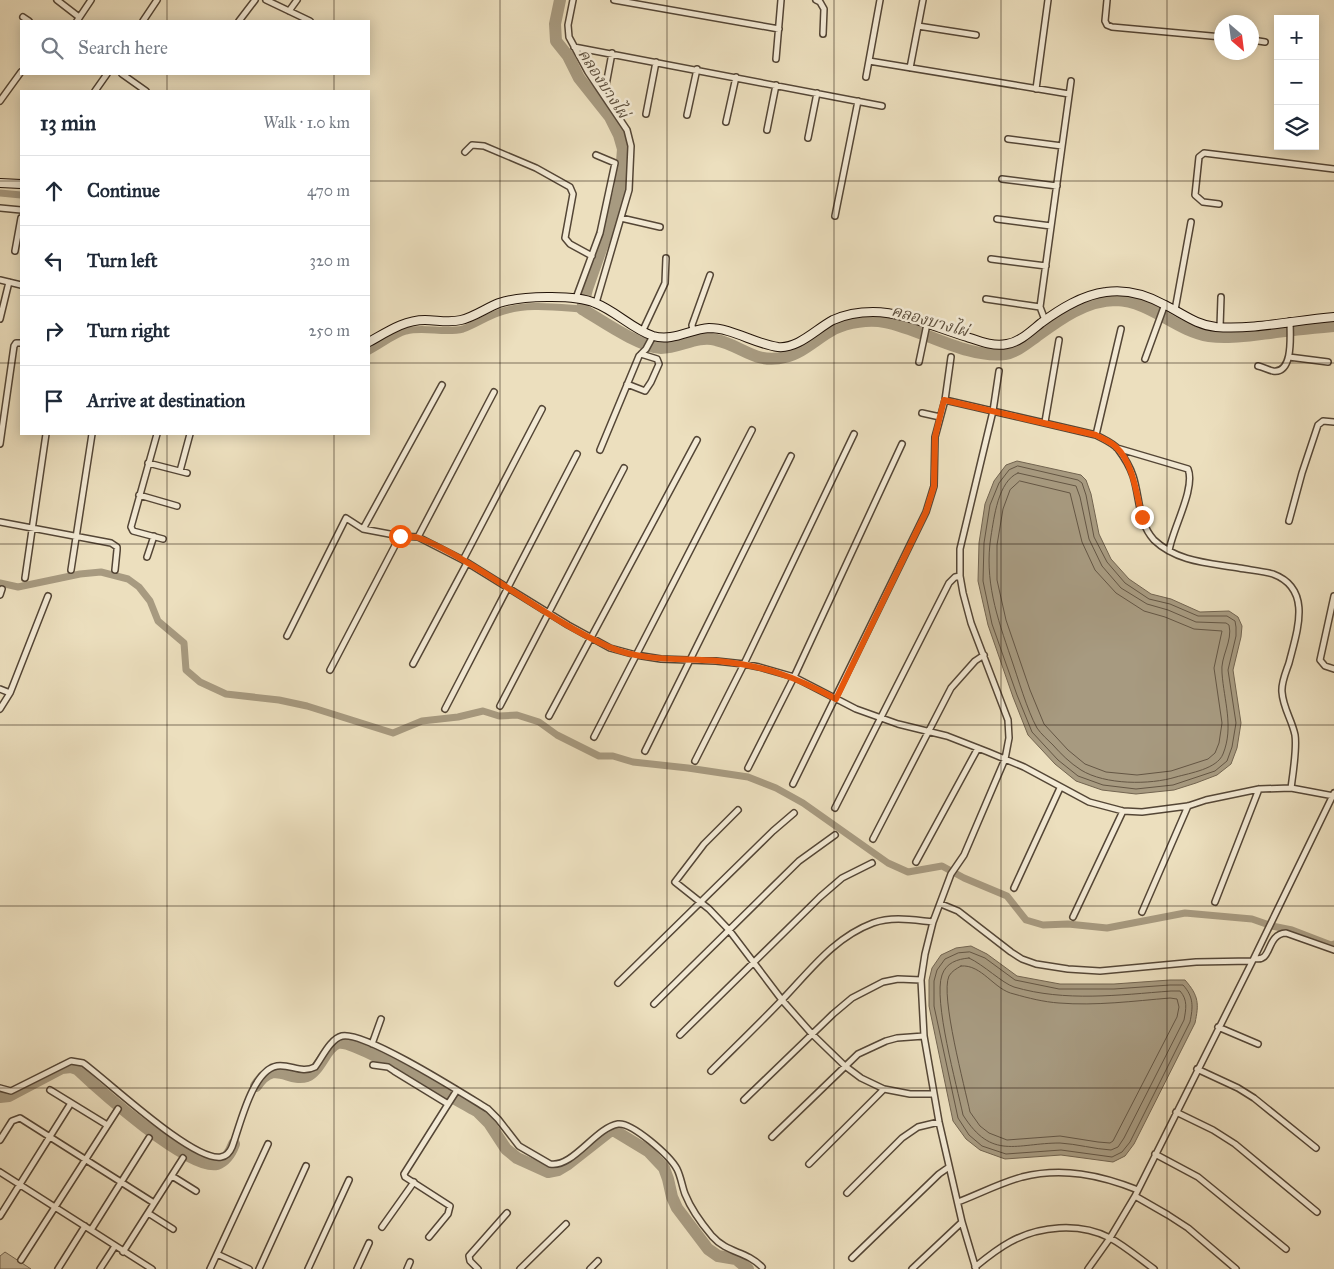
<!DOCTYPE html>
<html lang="en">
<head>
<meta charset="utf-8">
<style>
  body { margin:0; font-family:"IM FELL Great Primer","Noto Serif Thai",serif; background:#f2f2f3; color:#1f2937 }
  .controls { position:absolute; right:15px; top:15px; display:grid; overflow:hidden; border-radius:0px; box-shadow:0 2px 12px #0003 }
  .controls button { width:45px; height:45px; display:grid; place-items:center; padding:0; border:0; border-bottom:1px solid #e0e1e3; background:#fff; color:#1f2937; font:25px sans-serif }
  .compass { position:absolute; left:1214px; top:15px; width:45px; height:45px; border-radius:50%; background:#fff; box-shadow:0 2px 12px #0003; rotate:152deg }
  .stop { position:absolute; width:15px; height:15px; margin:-11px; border:4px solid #ea580c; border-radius:50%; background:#fff }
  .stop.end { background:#ea580c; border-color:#fff; box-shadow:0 1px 5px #0008 }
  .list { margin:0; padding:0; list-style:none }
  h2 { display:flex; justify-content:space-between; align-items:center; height:65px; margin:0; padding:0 20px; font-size:21px }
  h2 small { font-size:16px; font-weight:400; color:#747a83 }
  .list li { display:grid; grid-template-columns:32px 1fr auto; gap:15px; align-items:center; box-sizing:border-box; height:70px; padding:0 20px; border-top:1px solid #e0e1e3 }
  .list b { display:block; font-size:19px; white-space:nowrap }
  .list em { font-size:16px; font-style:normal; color:#747a83 }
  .icon { flex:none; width:28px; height:28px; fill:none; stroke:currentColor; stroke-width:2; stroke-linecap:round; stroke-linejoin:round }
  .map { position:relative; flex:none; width:1334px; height:1269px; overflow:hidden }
  .search { position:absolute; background:#fff; box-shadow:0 2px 12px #0003; left:20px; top:20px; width:350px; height:55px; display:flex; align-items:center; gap:12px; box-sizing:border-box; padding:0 18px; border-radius:0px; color:#747a83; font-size:19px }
  .panel { position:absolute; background:#fff; box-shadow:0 2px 12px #0003; left:20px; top:90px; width:350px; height:345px; border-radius:0px }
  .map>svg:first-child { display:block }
  .green { fill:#cabc9f; stroke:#766854 }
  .water { fill:#a79a80; stroke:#726450 }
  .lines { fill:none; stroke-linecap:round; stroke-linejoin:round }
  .shore { stroke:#645644; stroke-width:1 }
  .canal { stroke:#a79a80; stroke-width:7 }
  .river { stroke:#a79a80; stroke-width:12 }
  .street-casing { stroke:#544636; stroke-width:8 }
  .secondary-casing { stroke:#221308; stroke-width:10 }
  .street { stroke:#f3ead5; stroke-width:5 }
  .secondary { stroke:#f3ead5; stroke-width:8 }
  .route { stroke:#ea580c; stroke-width:6 }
  .grid { fill:none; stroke:#221308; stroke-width:1; stroke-opacity:0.55 }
  .labels { text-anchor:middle; stroke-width:5; stroke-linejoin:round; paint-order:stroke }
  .water-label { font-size:16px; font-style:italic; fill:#5e503e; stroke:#f3ead5 }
</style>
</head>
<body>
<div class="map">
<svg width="1334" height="1269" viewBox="0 0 1334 1269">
  <rect width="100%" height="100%" fill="#ecdfbe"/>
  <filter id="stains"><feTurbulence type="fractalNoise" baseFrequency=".004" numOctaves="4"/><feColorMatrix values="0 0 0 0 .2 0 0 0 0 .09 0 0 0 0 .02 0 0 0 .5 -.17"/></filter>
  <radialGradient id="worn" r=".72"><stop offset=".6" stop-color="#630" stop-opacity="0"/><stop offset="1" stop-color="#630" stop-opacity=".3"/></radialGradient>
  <!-- green -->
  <path class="green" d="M5,1252L31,1269H0V1256Z"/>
  <!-- water -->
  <path class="water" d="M1017,461L1081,475L1086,480L1091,494L1099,534L1111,559L1129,579L1151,594L1171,599L1200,612L1229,611L1238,617L1242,626L1241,637L1233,670L1241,723L1237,748L1231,764L1217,775L1196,783L1174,790L1136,794L1102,790L1076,781L1055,764L1028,735L1013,697L988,625L978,581L979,543L985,504L994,481L1006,465Z
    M971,946L987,954L1017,976L1060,984H1114L1170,980H1185C1199,996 1199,1004 1195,1023L1134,1144L1125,1156L1113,1162L1061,1155L1005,1159L980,1150L966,1139L953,1121L929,1006V980L932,968L941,955L956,948Z"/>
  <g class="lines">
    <!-- shore -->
    <path class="shore" d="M1018,466L1078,480L1082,483L1086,495L1094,537L1107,562L1125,583L1149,599L1170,604L1198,616H1227L1235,621L1236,627V636L1228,670L1236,723L1232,747L1227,761L1215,771L1173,785L1136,789L1103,785L1078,776L1058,760L1032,732L1017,695L992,624L983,581L984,543L990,505L999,483L1009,470Z
      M1018,473L1076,486L1080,497L1089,539L1102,566L1121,588L1147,604L1168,610L1196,622L1226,623L1229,625C1233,641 1220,657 1222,673C1224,701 1234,727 1223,754C1217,769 1190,773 1176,777C1150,785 1105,785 1081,770C1070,763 1061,754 1053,745C1048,740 1041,734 1037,728C1027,710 1018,678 1011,658C997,617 984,580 991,536C994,518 998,481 1018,473Z
      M1020,481L1070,493L1082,542L1095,570L1116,593L1144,611L1165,617L1194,629L1222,631L1214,668L1222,723L1219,743L1215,753L1208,759L1171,771L1137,775L1106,772L1085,764L1068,750L1044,724L1030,690L1006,620L997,580V545L1003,509L1010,490Z
      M970,952L985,958L1015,980L1059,989H1114L1170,985H1183C1194,997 1193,1007 1190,1022L1130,1142L1122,1152L1112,1157L1061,1150L1006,1154L982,1146L969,1135L958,1118L934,1006V981L937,970L945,959L958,953Z
      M969,958C984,965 1002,983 1014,987C1065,1002 1119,995 1171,991H1180C1188,1000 1186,1009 1184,1020L1124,1138L1118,1147L1111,1150C1094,1149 1077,1144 1060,1143C1016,1143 992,1161 963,1115C957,1086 933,1000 942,975C946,963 957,959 969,958Z
      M961,966C982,964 994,990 1014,994C1028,998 1044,1002 1059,1003C1096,1006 1134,1001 1170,998L1177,999L1179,1007L1177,1017L1113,1141L1110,1143L1098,1142L1060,1136L1007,1140L989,1133L980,1126L970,1112C965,1088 940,995 949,976C952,971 956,969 961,966Z"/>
    <!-- canal -->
    <path class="canal" d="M0,193L21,195
      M369,351C381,345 393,335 406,331C425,326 444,334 463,329C475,325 486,317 498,313C524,303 554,307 582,309
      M0,583L18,587L80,574L101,572L128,579L139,587L150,601L158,621L184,643L186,670L200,682L226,694L279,700L307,706L393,733L422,721L458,717L483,711L499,716L517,715L539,722L557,735L599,756H613L633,762L688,768L748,777L776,788L803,803L888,863L908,872L942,866L964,878L1007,896L1026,920L1043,925L1068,924L1107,928L1185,913L1252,919L1272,926L1292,930L1331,945L1334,944"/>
    <!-- river -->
    <path class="river" d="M560,0L555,24L556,41L568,56L579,78L610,117L619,135L623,149L620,188L612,218L587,289L582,309C601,320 639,347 661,348C680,348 697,335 716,340C741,345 756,365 785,357C803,353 817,338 834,329C848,322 869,319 885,322C922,329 967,359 1005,354C1017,352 1027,343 1037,336C1060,319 1086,300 1116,300C1151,301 1176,331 1209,336C1229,339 1250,335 1270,333C1291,330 1312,328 1334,326
      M256,1086C275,1058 287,1082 307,1076C320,1071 326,1046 338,1043C354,1039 456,1100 477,1111L489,1123L506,1149L517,1158L548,1172L558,1170L568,1164L610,1131H615L648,1151L664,1168L668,1179L672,1197L677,1208L708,1249L718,1256L736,1259L748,1269
      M0,1097L9,1096L62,1068L71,1067L77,1069C98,1089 190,1171 217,1164C226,1161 231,1152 234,1144"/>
    <!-- street casing -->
    <g class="street-casing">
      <path id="street" d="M57,0L79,17
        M266,0L310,21
        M573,0L568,25L569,37L588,72L627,130L631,146L629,190L596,303
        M614,0L779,29
        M816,0L820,2L824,9L823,34
        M1107,0L1105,21L1107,25L1112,27L1222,37
        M289,11L297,0
        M23,17L29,21
        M77,21L91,0
        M143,21L157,0
        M239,21L255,0
        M918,26L976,35
        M1252,40L1265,42
        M574,47L882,106
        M776,59L781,0
        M869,61L1069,94
        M910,68L923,0
        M122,74L146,91
        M866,77L880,0
        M606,85L612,53
        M1036,89L1048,0
        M95,91L107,74
        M0,101L21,72
        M646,114L656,62
        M687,115L697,69
        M726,122L736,77
        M767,130L776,85
        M808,138L817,93
        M1008,139L1062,146
        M465,152L472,145L484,146L536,168L570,187L573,194L565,238L570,244L592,256
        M1002,179L1057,186
        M1219,204L1203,202L1195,195L1199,157L1204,153L1334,169
        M0,208L21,210
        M835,216L858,101
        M621,218L660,227
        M997,219L1051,226
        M15,251L21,218
        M991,259L1046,266
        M0,280L21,285
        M576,298L600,233L615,163L596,155
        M986,299L1040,307
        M1175,310L1191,222
        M0,319L9,282
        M1045,320L1040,307L1071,81
        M1220,327L1221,297
        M643,330L665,283L666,258
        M693,331L692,325L710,275
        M1289,357L1328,362
        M1145,359L1165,304
        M919,362L927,324
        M1258,366C1263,367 1268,370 1273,371C1294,374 1290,334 1290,321
        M627,384L645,391L651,382L659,364L657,359L641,354
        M945,400L1096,435C1103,439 1113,443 1118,449C1124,457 1130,467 1133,476C1140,497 1138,523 1154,540C1177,562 1210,563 1239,568C1250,570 1262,571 1273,574C1313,589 1297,631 1289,663C1286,672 1281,683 1282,692C1283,708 1292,720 1295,735C1297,748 1293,774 1291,788
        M922,413L940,417
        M1045,422L1059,340
        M157,434L131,527L133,531L163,539
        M1096,435L1121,329
        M0,444L14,346L16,343H21
        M1117,448L1188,469C1196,488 1172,530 1169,551
        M600,450L639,356L646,349L653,336
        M148,463L187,473
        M180,471L190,434
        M139,495L177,506
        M1289,521L1302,473L1318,425L1323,421L1334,422
        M0,522L111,543L117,547V550L115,570
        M363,529L442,385
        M418,537L494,392
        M147,557L154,536
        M463,560L542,409
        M71,570L92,434
        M25,578L46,434
        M0,595L2,589
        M1334,596L1320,660L1325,666L1334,669
        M287,636L346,518L363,529L400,536L418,537L463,560L568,625L610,648L636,655L661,659L716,661L744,664L759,667L794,677L856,709L898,724L947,736L988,752L1024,767L1089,802L1123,811L1142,812L1188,806L1206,800L1259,789L1291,788L1334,796
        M413,664L467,563
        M330,670L400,536
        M0,689L10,693
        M500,706L624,468
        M0,709L10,693L48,596
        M445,709L577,454
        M549,716L697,440
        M594,737L752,430
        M645,751L791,456
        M695,761L744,664L854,434
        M748,768L794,677L902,444
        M793,784L926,512L934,486L935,437L945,400L951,357
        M835,808L949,583L955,577L960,576
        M738,810L704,844L675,882L709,909L729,930L782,1000L812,1034L845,1066L861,1078L884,1089L910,1094H934
        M873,839L951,688L975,661L984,655
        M916,862L978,748
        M1014,888L1060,788
        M1215,902L1259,789
        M941,904L958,911L1011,952L1022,959L1036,964L1068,969L1100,971L1196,962L1252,961
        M1142,912L1188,806
        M1073,917L1123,811
        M1254,958C1273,964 1265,934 1286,933L1334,950
        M618,983L773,831L794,813
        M654,1004L799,861L835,835
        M1218,1027L1258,1044
        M680,1035L820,897L842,878L872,863
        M372,1044L381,1019
        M373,1065L388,1067L394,1071L448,1104
        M1197,1069L1238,1088L1254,1098L1316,1148
        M711,1071C734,1048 758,1025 781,1001C809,972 833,938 873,923C893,916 913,920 933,922
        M0,1088L11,1091L71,1061L83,1063C108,1081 193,1162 221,1157C227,1156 230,1152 232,1147C240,1126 252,1070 277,1066C291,1064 301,1074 315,1067C322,1058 330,1039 342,1036C365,1031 465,1095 488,1109L498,1119L519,1146L550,1164C573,1168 595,1128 618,1124C632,1122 670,1156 677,1169C681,1177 682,1186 685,1194C691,1209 701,1223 712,1236C728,1254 745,1250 762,1267
        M50,1090L107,1125
        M744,1100L833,1014L852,998L883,982L898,979L921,980
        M1176,1112L1213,1130L1235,1144L1317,1212
        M772,1137L858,1054L886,1041L897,1038L924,1036
        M0,1140L12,1121L20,1118L154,1203
        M1155,1154L1198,1177L1286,1249
        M809,1164L884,1089
        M0,1172L152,1269
        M172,1176L196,1191
        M847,1193L902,1138L918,1127L939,1122
        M1135,1196L1168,1215L1188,1228L1236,1269
        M958,1202C979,1194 1000,1183 1022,1177C1063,1167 1100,1175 1138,1190
        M148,1213L173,1229
        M0,1216L71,1103
        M382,1227L414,1182
        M91,1230L149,1138
        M429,1237L448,1214L450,1206L405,1177L404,1174L457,1090
        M123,1252L183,1158
        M217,1254L249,1269
        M852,1258L939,1174L949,1167
        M21,1260L118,1109
        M975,1267C986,1258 997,1249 1010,1242C1039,1226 1079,1222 1110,1238C1125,1246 1140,1259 1154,1269
        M58,1269L85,1226
        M100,1269L115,1246
        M210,1269L268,1144
        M259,1269L306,1166
        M308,1269L349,1180
        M357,1269L369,1243
        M407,1269L410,1262
        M478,1269L470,1261L469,1256L507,1213
        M520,1269L566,1224
        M590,1269L598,1261
        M912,1269L962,1222
        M976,1269L962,1222L939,1122L924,1036L921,980L925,954L933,922L951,874L964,855L1005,759L1009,738L1008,720L971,623L963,593L960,576V549L993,411L999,371
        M1088,1269L1110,1238L1135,1196L1254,958L1334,793"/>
    </g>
    <!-- secondary casing -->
    <g class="secondary-casing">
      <path id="secondary" d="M0,183L21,184
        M369,342C387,332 404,320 425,320C437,320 449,323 461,320C474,317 486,308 499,303C520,296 575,294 595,303C616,311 632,329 653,336C673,342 690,329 709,328C732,328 755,344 778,347C798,349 816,329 833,320C844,315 860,312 873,312C903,312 937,328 967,337C979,341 993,347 1007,344C1020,342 1031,331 1041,323C1060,309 1082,295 1106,292C1126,289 1147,295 1165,305C1182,313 1196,325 1216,327C1255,330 1295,320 1334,317"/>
    </g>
    <!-- street -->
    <use href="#street" class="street"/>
    <!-- secondary -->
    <use href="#secondary" class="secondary"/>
  </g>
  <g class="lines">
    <!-- route -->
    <path class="route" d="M400,536C406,537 413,536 419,538C441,546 465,561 486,574C526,599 566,628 609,647C644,662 681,658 718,661C765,666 794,676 836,699L926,512L934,486L935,437L944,400L1096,435C1103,439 1111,442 1116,447C1133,462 1137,496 1142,517"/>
  </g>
  <!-- grid -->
  <path class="grid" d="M167,0V21M334,0V21M500,0V1269M667,0V1269M834,0V1269M1001,0V1269M1167,0V1269M167,74V91M334,74V91M0,181H21M369,181H1334M0,363H21M369,363H1334M167,434V1269M334,434V1269M0,544H1334M0,725H1334M0,906H1334M0,1088H1334"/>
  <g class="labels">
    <!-- water labels -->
    <g class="water-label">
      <text transform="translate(604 83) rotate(57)" y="6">คลองบางไผ่</text>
      <text transform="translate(930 320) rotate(16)" y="6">คลองบางไผ่</text>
    </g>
  </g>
  <rect width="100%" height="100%" filter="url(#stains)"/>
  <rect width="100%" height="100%" fill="url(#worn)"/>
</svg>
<div class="controls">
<button>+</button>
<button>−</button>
<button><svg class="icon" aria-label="layers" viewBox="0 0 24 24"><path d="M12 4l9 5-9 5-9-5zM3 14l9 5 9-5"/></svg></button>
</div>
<svg class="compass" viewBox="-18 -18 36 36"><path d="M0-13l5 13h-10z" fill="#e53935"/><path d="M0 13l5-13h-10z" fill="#747a83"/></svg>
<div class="stop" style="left:400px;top:536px"></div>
<div class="stop end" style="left:1142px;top:517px"></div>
<div class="search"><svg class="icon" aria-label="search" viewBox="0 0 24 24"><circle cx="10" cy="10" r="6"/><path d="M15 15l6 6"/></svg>Search here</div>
<section class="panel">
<h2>13 min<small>Walk · 1.0 km</small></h2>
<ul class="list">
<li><svg class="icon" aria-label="ahead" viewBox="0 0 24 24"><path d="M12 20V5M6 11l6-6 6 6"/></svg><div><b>Continue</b></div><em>470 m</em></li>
<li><svg class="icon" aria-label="left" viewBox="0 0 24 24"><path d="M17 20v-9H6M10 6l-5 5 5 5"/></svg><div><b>Turn left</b></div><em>320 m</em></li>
<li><svg class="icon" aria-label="right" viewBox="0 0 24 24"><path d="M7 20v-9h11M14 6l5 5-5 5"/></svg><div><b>Turn right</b></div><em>250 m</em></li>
<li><svg class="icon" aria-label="arrive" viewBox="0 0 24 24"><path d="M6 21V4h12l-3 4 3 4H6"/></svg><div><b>Arrive at destination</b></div></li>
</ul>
</section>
</div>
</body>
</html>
